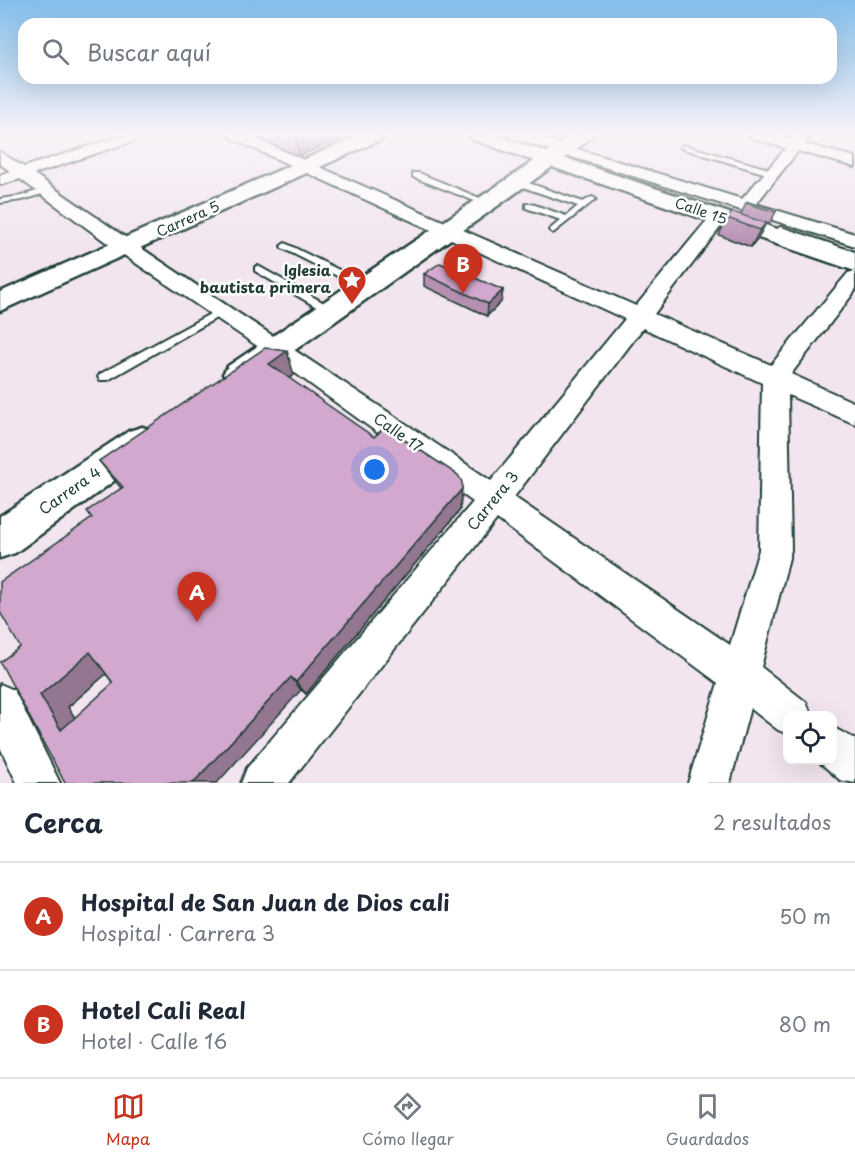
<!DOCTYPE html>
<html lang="es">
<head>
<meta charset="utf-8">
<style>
  body { margin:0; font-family:"Playpen Sans",sans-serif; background:#f6f6f7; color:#1f2937 }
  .controls { position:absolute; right:18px; bottom:18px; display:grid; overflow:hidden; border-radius:12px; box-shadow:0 6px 24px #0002 }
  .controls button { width:54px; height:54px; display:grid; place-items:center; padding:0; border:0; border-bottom:2px solid #e0e1e3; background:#fff; color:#1f2937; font:30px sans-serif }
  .you { position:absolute; left:375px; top:470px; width:21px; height:21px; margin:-15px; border:4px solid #fff; border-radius:50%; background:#1a73e8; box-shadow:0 0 0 9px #1a73e833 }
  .badge { display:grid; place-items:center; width:39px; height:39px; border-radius:50%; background:#c8321e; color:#fff; font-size:20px; font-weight:700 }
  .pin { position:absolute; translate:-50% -50px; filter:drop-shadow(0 2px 3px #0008) }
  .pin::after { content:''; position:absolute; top:32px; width:21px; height:18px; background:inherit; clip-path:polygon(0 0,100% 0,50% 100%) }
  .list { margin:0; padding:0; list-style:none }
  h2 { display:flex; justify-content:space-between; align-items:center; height:78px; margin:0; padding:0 24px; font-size:26px }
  h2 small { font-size:20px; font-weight:400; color:#747a83 }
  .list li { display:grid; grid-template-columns:39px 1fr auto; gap:18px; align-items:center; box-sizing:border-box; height:108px; padding:0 24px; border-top:2px solid #e0e1e3 }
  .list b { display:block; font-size:22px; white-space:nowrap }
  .list p { margin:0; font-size:20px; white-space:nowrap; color:#747a83 }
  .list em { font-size:20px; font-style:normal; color:#747a83 }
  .icon { flex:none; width:33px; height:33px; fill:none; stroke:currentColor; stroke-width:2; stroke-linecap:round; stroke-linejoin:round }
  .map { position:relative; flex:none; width:855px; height:783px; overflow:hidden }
  .search { position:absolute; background:#fff; box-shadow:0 6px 24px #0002; left:18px; right:18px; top:18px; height:66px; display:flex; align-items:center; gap:15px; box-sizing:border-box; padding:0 21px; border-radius:18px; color:#747a83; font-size:22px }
  .sheet { height:294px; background:#fff }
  nav { display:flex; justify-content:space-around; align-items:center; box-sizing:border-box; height:84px; border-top:2px solid #e0e1e3; background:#fff; font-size:16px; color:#747a83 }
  nav a { display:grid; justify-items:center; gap:3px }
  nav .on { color:#c8321e }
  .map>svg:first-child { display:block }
  .built { fill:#e8d3e6 }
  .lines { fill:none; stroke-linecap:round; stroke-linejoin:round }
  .lane-casing { stroke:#1f3d34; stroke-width:4 }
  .street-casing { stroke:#1f3d34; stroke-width:4 }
  .secondary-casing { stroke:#1f3d34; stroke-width:5 }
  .lane { fill:#fff; fill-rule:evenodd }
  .street { fill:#fff; fill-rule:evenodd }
  .secondary { fill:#fff; fill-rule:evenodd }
  .wall { fill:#b590b1; stroke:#1f3d34; stroke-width:1.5; fill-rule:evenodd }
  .shaded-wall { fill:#937690; stroke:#1f3d34; stroke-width:1.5 }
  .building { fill:#d2a8ce; stroke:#1f3d34; stroke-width:1.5; fill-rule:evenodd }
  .labels { text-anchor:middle; stroke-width:5; stroke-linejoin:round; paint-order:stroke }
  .far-street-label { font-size:14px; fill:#1f3d34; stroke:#fff }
  .poi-label { font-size:15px; font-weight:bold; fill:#1f3d34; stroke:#fff; text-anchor:end }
  .street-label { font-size:15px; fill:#1f3d34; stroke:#fff }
</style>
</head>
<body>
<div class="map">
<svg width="855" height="783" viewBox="0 0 855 783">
  <rect width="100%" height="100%" fill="#f2e5f0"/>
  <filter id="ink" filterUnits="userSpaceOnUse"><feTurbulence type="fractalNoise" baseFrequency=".0167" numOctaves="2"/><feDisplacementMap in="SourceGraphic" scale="12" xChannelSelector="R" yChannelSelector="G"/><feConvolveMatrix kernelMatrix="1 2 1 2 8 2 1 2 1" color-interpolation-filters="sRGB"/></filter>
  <g filter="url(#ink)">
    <!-- built -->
    <path class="built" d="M237,135H363L302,163Z"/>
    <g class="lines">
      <!-- lane casing -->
      <g class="lane-casing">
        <path id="lane" d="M683,145L776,171L777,173L770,175L681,148L680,147Z
          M413,173H419L492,203L485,205L413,177Z
          M514,180H520L583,202L592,197L596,199L553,233L549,230L561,220L526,208V204H532L566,216L578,206L514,184Z
          M46,188L50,190L49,192L22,200L0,203V199L21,196Z
          M781,227L855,252V258L778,232V228Z
          M285,243L367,284L369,286L364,289L361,288L282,248L281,246Z
          M258,266L333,308L334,310L329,313L325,312L255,271V267Z
          M221,308L225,309L226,311L225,313L108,380H100L98,377L100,374Z"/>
      </g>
      <!-- street casing -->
      <g class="street-casing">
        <path id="street" d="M124,135H144L142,138L34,174C184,280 339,378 491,481L625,319L231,138L229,135H247L636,306L713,213H725L728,217L725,221L654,314L771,365L848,273L855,271V291L791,374L855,403V424L788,395L791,550L761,667L806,702L812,716H788V734L778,730L750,708L730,783H688L718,683L497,519L289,783H241L247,768L473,502L269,354L118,251L20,179L0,185V175L10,171L0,164V152L24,167ZM643,328L762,383L759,550L730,645L514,497Z
          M510,135H531L742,199L786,148L751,138L749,135H771L792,140L797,135H811L804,144L855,157V167L798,151L756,204L855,234V246L512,138Z
          M0,684L14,690L60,783H17L0,747Z
          M832,727L855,739V783L840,780L817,760H832Z"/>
      </g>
      <!-- secondary casing -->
      <g class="secondary-casing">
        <path id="secondary" d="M360,135H384L382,139L0,311V292Z
          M469,135H495L547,152L573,135H594L565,158L855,255V271L552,167L250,382L239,386L228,382L223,374L228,366L534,161L471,139Z
          M142,427L155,431L160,441L155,451L15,553L0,558V516L129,431Z"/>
      </g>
      <!-- lane -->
      <use href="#lane" class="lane"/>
      <!-- street -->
      <use href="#street" class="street"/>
      <!-- secondary -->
      <use href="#secondary" class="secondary"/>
    </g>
    <!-- wall -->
    <path class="wall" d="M252,135H348L299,156Z
      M746,203L777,210L769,224L766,223L757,240L751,247L719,235L727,218L741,214Z
      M424,274L503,290L501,302L487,316L424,286Z
      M294,375L289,378L460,510L306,694L301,690L65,783L20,647L92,518L121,488L99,461ZM106,674L113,683L75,718L68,707Z"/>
    <!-- shaded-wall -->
    <path class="shaded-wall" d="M296,135H348L299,156Z
      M766,223L757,240L751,247L760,230Z
      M503,290L501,302L487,316L488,304Z
      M287,351L294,375L276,387L269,364Z
      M462,489L460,510L306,694L296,682Z
      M90,652L114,667L68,707L89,740L61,730L40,695Z
      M291,677L301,690L217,783H193Z"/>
    <!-- building -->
    <path class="building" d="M748,202L777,210L775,212L746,203Z
      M733,212L766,223L760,230L727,218Z
      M440,263L503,290L488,304L424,274Z
      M265,348L287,351L269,364L374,437L385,427L458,475L462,482V489L296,682L291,677L193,783H65L0,662L20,647L0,612V582L92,518L87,511L123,487L99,461ZM90,652L113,683L61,730L40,695Z"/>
  </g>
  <!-- sky -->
  <linearGradient id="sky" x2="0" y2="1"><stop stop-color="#84beeb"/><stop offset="0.55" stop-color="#f9f3f8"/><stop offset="1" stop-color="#f9f3f8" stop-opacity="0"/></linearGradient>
  <rect width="855" height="244" fill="url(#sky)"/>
  <!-- icons -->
  <defs>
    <g id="sight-pin" transform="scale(1.5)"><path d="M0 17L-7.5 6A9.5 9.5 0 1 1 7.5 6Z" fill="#c8321e" stroke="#fff"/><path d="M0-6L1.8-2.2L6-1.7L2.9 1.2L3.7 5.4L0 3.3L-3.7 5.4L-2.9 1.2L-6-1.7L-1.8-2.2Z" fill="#fff"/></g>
  </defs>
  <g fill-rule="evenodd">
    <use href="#sight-pin" x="352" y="280"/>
  </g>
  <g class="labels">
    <!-- far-street labels -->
    <g class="far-street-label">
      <text transform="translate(701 211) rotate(19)" y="5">Calle 15</text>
      <text transform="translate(188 219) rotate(-24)" y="5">Carrera 5</text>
    </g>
    <!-- poi labels -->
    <g class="poi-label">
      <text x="331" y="276">Iglesia<tspan x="331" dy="17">bautista primera</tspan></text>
    </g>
    <!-- street labels -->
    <g class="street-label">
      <text transform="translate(398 433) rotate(35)" y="5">Calle 17</text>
      <text transform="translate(70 491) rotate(-35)" y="5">Carrera 4</text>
      <text transform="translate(493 501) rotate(-51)" y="5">Carrera 3</text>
    </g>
  </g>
</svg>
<div class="controls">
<button><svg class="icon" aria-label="locate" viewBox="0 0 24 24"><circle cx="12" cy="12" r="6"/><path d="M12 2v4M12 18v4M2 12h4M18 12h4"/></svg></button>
</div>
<div class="you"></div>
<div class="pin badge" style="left:197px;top:622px">A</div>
<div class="pin badge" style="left:463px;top:294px">B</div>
<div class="search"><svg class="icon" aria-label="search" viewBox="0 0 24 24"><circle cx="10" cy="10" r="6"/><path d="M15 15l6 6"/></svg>Buscar aquí</div>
</div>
<section class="sheet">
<h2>Cerca<small>2 resultados</small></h2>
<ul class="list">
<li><span class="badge">A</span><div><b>Hospital de San Juan de Dios cali</b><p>Hospital · Carrera 3</p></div><em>50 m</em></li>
<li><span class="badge">B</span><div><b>Hotel Cali Real</b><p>Hotel · Calle 16</p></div><em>80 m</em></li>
</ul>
</section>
<nav>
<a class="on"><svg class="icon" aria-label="map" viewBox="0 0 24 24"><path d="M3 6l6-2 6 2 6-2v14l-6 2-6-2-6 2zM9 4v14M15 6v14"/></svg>Mapa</a>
<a><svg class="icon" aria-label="directions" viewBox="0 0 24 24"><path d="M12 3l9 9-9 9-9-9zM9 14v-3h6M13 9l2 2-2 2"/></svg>Cómo llegar</a>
<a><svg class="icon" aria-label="saved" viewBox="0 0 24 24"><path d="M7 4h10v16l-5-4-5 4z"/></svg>Guardados</a>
</nav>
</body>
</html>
